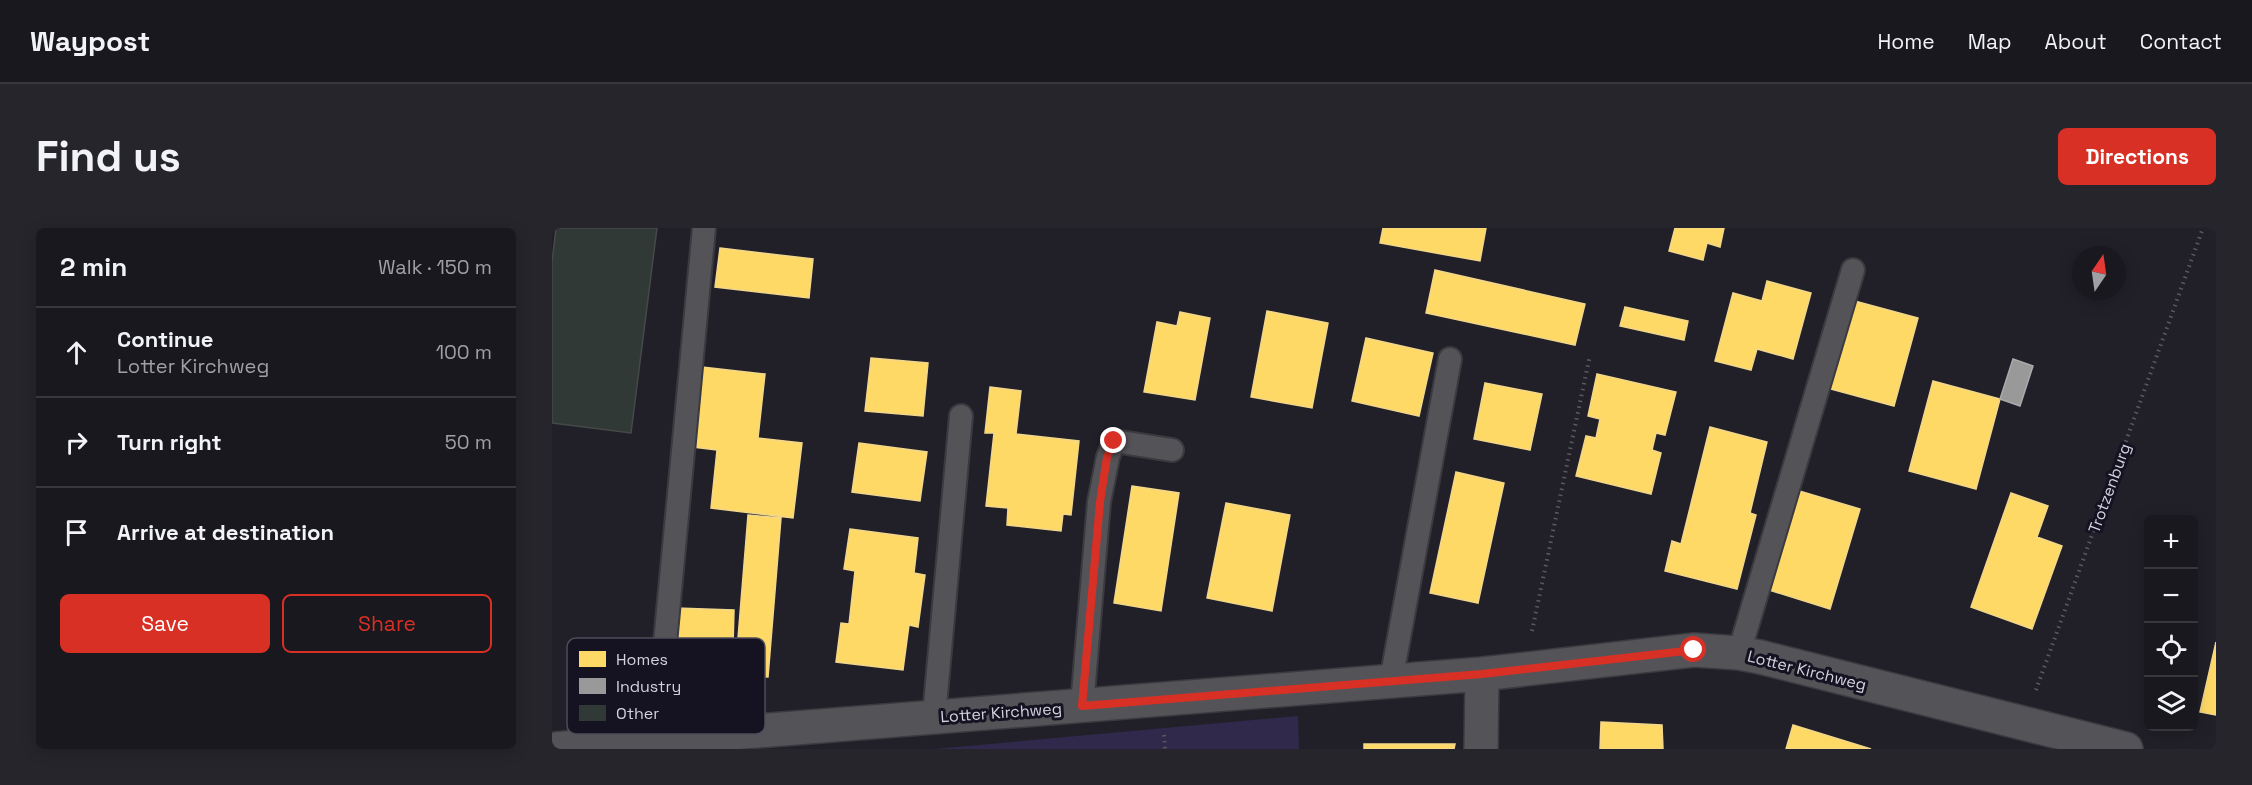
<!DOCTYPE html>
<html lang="en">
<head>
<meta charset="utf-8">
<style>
  body { margin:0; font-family:"Space Grotesk",sans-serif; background:#26252b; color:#f1f3f6 }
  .controls { position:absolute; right:18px; bottom:18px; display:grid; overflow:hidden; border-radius:9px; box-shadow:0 3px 15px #0003 }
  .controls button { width:54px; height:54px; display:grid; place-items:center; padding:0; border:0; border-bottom:2px solid #37373c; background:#19181e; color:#f1f3f6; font:30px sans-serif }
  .compass { position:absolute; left:1520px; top:18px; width:54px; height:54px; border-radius:50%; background:#19181e; box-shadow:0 3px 15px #0003; rotate:13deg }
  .stop { position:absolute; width:18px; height:18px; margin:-14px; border:4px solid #d93025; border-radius:50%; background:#fff }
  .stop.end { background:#d93025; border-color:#fff; box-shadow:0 2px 6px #0008 }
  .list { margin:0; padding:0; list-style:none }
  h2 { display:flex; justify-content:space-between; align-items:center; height:78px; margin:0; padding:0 24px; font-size:26px }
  h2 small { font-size:20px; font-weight:400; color:#9fa0a4 }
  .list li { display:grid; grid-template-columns:39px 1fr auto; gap:18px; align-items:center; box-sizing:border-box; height:90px; padding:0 24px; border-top:2px solid #37373c }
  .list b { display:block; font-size:22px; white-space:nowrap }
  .list p { margin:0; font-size:20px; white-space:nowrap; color:#9fa0a4 }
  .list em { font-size:20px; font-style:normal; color:#9fa0a4 }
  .actions { display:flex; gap:12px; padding:18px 24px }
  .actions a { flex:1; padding:14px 0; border:2px solid #d93025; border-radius:9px; text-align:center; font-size:21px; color:#d93025 }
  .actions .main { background:#d93025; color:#fff }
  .icon { flex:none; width:33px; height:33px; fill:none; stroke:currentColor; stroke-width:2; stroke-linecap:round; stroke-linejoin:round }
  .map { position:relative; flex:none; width:1664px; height:521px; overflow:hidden; border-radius:9px }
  header { display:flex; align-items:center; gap:36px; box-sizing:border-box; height:84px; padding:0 30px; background:#19181e; border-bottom:2px solid #37373c }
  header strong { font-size:28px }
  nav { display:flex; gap:33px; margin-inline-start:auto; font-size:21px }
  .intro { display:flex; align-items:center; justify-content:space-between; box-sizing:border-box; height:144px; padding:0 36px }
  h1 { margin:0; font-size:42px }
  .button { padding:15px 27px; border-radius:9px; background:#d93025; color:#fff; font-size:21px; font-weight:700 }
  main { display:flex; gap:36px; padding:0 36px }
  aside { flex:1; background:#19181e; border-radius:9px; box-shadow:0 3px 15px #0003 }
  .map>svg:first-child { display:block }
  .green { fill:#30294c }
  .homes { fill:#ffd966; stroke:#f2d78a; stroke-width:1.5 }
  .industry { fill:#999; stroke:#aaaaad; stroke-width:1.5 }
  .building { fill:#313936; stroke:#464949; stroke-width:1.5 }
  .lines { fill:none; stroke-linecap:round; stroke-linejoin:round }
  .service-casing { stroke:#3b3a40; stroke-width:26 }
  .minor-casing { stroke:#3b3a40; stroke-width:36 }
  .path { stroke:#5a5a5e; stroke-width:4; stroke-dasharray:1.5 4.5; stroke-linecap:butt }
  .service { stroke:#545458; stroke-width:22 }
  .minor { stroke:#545458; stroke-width:33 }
  .route { stroke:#d93025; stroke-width:8 }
  .labels { text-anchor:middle; stroke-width:6; stroke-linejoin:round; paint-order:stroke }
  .street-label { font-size:16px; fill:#d3d2dd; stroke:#151322 }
  .key { fill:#151322; stroke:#4e4c5a; stroke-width:1.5 }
  .key-label { font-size:16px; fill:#d3d2dd }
</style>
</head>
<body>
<header>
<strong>Waypost</strong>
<nav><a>Home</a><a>Map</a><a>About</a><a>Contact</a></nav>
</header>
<div class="intro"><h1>Find us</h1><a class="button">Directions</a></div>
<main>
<aside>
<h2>2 min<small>Walk · 150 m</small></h2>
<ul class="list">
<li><svg class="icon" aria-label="ahead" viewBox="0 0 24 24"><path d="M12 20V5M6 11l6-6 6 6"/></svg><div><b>Continue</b><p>Lotter Kirchweg</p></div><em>100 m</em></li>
<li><svg class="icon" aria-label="right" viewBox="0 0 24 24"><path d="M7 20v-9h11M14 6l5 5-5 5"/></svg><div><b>Turn right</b></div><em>50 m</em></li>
<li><svg class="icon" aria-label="arrive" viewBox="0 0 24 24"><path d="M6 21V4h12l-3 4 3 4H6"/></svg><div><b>Arrive at destination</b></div></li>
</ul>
<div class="actions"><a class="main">Save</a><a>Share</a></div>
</aside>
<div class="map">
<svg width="1664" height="521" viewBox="0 0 1664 521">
  <rect width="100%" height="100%" fill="#212028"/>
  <!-- green -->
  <path class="green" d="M746,488L747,521H382Z"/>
  <!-- homes -->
  <path class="homes" d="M831,0H934L928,33L828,15Z
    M1123,0H1172L1168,19L1155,15L1151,32L1117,23Z
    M168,20L261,31L257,70L163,59Z
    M883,42L1033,76L1023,117L874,85Z
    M1215,53L1259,65L1241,131L1205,121L1199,142L1163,133L1181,65L1210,73Z
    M1299,72L1366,90L1342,178L1275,160Z
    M1073,79L1136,93L1132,112L1068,98Z
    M715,83L776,95L760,180L699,169Z
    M628,84L658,90L643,172L592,164L605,94L625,98Z
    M814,110L881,125L867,188L800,173Z
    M319,130L376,135L371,188L313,183Z
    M150,139L213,146L206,210L250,215L241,290L159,280L165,222L141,219Z
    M1045,146L1124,164L1113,207L1104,205L1100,222L1109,225L1099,266L1024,248L1034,208L1044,210L1048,191L1036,188Z
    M1381,153L1448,171L1424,261L1357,243Z
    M933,155L990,166L978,222L922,211Z
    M438,159L469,163L464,206L527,213L519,287L511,286L509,303L455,297L456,280L434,278L442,205H433Z
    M1158,199L1215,214L1198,285L1204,287L1185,361L1113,343L1120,313L1129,316Z
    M307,215L375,224L368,273L300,264Z
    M904,244L952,255L926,375L878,365Z
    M580,258L627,265L609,383L562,375Z
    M1244,262L1308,281L1278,381L1214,361Z
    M1459,265L1496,278L1485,309L1510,318L1480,401L1419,379Z
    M674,275L738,287L720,383L655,370Z
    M196,287L229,290L216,449L183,447Z
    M298,301L366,310L362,345L373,347L366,399L357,397L351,442L284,434L289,395L297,396L303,343L292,341Z
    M124,380L182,382L180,456L122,453Z
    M1664,414V487L1648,484Z
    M1049,494L1110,497L1111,521H1048Z
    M1241,497L1319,521H1234Z
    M812,516H903L902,521H812Z"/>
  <!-- industry -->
  <path class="industry" d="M1461,131L1481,138L1468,178L1448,171Z"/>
  <!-- building -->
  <path class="building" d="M4,0H105L79,205L0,195V34Z"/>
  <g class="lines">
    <!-- service casing -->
    <g class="service-casing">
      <path id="service" d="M1187,425L1301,42
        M839,453L898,131
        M530,478L547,274L556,229L562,213L620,222
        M382,489L409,188
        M104,511L152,0"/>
    </g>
    <!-- minor casing -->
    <g class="minor-casing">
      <path id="minor" d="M4,521L104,511L930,446L1142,422L1187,425L1208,429L1574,521
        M929,521L930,446"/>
    </g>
    <!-- path -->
    <path class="path" d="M980,403L1038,127
      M1484,462L1651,0
      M612,507L613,521"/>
    <!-- service -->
    <use href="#service" class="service"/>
    <!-- minor -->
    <use href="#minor" class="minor"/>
  </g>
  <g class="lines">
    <!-- route -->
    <path class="route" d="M562,213L555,229L548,274L530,478L930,446L1142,422"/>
  </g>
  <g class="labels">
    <!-- street labels -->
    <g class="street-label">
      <text transform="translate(1557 260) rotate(-70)" y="6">Trotzenburg</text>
      <text transform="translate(1255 442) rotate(14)" y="6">Lotter Kirchweg</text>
      <text transform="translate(449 484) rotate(-4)" y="6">Lotter Kirchweg</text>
    </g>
  </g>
  <!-- legend -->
  <rect x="15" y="410" width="198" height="96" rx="9" class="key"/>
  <rect x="27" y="423" width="27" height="16" fill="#ffd966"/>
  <rect x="27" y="450" width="27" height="16" fill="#999"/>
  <rect x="27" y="477" width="27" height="16" fill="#313936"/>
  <g class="key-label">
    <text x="64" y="437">Homes</text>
    <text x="64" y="464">Industry</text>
    <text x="64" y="491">Other</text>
  </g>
</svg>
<div class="controls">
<button>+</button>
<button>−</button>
<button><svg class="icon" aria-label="locate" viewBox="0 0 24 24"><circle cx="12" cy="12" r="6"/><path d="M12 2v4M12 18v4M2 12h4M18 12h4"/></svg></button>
<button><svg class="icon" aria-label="layers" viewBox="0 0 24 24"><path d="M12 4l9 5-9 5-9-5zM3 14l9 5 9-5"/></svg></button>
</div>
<svg class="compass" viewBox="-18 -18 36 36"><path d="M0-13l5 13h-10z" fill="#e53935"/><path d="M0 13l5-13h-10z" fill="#9fa0a4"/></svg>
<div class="stop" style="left:1142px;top:422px"></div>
<div class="stop end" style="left:562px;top:213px"></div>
</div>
</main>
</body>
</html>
